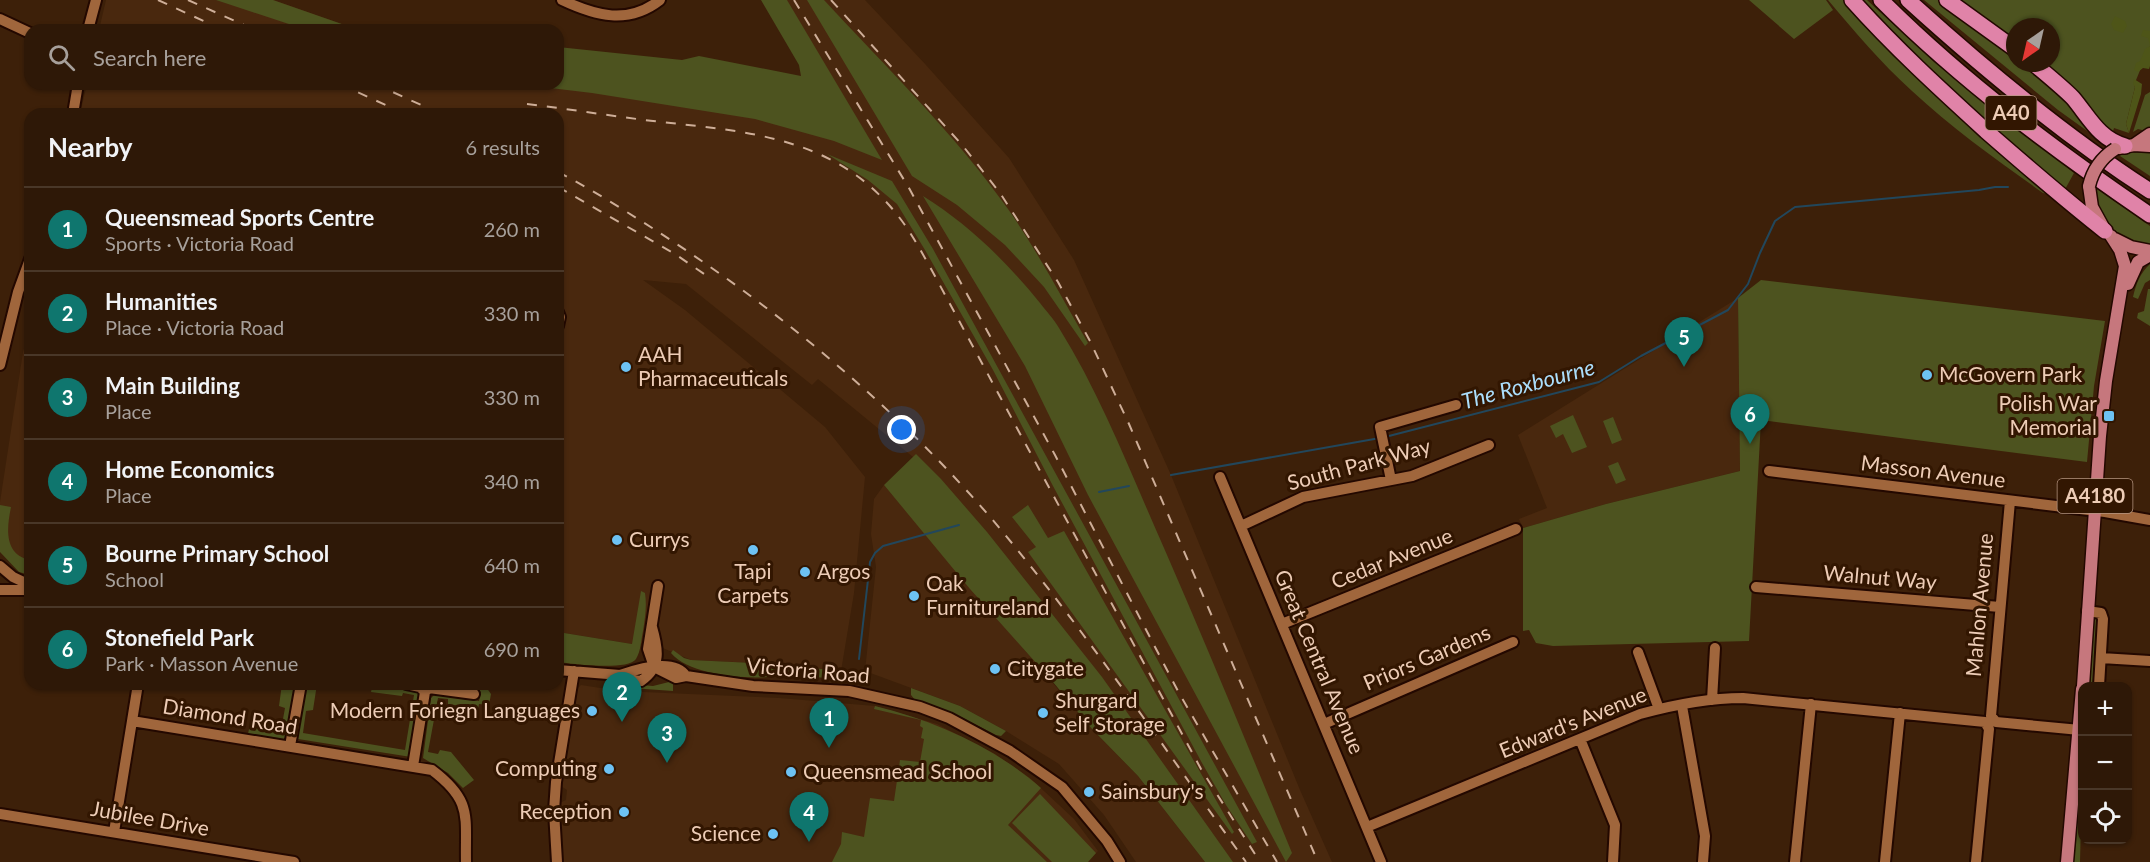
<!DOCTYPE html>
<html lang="en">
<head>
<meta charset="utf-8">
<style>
  body { margin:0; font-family:Lato,sans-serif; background:#3a2515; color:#f1f3f6 }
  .controls { position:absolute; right:18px; bottom:18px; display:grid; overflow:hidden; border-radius:12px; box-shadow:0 2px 4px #0004 }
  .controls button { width:54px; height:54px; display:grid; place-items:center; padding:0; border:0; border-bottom:2px solid #493728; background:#2e1807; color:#f1f3f6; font:30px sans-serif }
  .compass { position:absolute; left:2006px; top:18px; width:54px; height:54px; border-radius:50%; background:#2e1807; box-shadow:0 2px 4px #0004; rotate:214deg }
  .you { position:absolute; left:902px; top:430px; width:21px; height:21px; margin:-15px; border:4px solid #fff; border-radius:50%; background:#1a73e8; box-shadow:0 0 0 9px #1a73e833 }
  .badge { display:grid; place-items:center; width:39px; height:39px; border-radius:50%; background:#0f766e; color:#fff; font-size:20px; font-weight:700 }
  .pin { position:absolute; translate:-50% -50px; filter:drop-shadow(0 2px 3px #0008) }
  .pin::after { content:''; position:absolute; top:32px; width:21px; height:18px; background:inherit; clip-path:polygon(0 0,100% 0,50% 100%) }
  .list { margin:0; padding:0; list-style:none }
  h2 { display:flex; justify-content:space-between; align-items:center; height:78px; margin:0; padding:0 24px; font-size:26px }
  h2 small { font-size:20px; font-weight:400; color:#a7a09b }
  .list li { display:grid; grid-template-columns:39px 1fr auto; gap:18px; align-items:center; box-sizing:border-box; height:84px; padding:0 24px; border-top:2px solid #493728 }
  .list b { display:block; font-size:22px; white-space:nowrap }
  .list p { margin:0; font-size:20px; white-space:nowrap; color:#a7a09b }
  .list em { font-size:20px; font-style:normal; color:#a7a09b }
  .icon { flex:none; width:33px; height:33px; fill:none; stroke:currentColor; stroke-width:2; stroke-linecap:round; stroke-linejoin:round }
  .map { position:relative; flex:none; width:2150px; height:862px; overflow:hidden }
  .search { position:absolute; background:#2e1807; box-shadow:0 2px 4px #0004; left:24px; top:24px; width:540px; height:66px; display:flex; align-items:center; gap:15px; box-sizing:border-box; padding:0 21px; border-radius:18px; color:#a7a09b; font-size:22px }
  .panel { position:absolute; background:#2e1807; box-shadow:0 2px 4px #0004; left:24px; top:108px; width:540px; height:582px; border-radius:18px }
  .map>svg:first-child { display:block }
  .built { fill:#49280e }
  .green { fill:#4d531f }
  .forest { fill:#4e5518 }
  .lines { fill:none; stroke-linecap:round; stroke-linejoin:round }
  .stream { stroke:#22475c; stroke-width:2 }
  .minor-casing { stroke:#230800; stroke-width:14 }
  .major-casing { stroke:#230800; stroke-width:15 }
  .highway-casing { stroke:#230800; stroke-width:18 }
  .minor { stroke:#a0663c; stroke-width:10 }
  .major { stroke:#c6777d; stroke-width:12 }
  .highway { stroke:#e083a8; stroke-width:15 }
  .rail { stroke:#ceae98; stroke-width:2; stroke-dasharray:10 10; stroke-linecap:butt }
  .major-bridge-casing { stroke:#230800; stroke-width:15; stroke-linecap:butt }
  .major-bridge { stroke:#c6777d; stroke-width:12 }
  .poi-dot { fill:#6dc2f3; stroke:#321601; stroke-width:2 }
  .labels { text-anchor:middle; stroke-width:6; stroke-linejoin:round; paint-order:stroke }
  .shield { fill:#321601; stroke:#b59580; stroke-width:1.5 }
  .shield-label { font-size:20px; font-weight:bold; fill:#edccb6 }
  .poi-label { font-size:21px; fill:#edccb6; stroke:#321601; text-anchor:start }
  .street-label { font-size:21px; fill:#edccb6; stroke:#321601 }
  .water-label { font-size:22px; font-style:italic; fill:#abdefc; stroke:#321601 }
</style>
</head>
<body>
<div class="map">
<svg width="2150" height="862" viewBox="0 0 2150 862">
  <rect width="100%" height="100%" fill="#3d2009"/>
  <!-- built -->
  <path class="built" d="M106,0H273L359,30H99Z
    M772,0H865L926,65L1009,158L1074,260L1171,475L1300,790L1332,862H1216L930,471L818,379L812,385L686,284L643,280L685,310L825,427L865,477L854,593L841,671L774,664L691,660L651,643L632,644L558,632V114H80L87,84H558L836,108Z
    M1738,298L1740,471L1606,504L1523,528L1519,519L1547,508L1518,435Z
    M30,328V569L0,540V502L23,352Z
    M884,485L1092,729L1138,776L1205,862H1136L1104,815L1059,764L1006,731L960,706L865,671L876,567L871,534L874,499Z
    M581,685L620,691L779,698L875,706L937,724L995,754L1030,778L1074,819L1098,851L1088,862H563L559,806L560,803L566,800L567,790L561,786L575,695L576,690Z"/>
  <!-- green -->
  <path class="green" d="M216,0H273L359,30H307Z
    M761,0H787L882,160L834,141L755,119L592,93L517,84H558V47L682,60L699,56L801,76L799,65Z
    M807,0H824C887,68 954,133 1008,209C1038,252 1062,298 1088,343L1085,346L1044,287L1005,245L957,205L912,176Z
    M1749,0H1826L1833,10L1794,39Z
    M1828,0H1844L1885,46L1945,104L2052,195L2043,193C1998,161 1953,129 1912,91C1881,63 1855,32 1828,0Z
    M1857,0H1867L1934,62L2074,173L2063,193Z
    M1924,0H1938L2015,56V63H2024C2051,86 2076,110 2097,138L2058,110Z
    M1958,0H2150V46L2134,85L2135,87L2126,124L2129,133L2114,128L2112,135L2039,63H2051V27H2015V43Z
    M2150,92V127L2146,131L2138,129L2133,132L2145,95Z
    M2122,152L2150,153V176L2120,156Z
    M827,154L892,181L933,249L1257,842L1252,844L1226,805L1202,763L1053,486L993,370L925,250L897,204L868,180Z
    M2097,189L2150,226V246C2112,238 2105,231 2094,193Z
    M923,196C968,224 1007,262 1040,303C1046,311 1054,319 1059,328C1102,397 1131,474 1164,548C1208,649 1250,751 1292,853L1286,862L1088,495L1025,366Z
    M2150,264V280L2145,283L2138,299L2133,297C2136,284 2140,273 2150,264Z
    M1761,280L2105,321L2094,386L2087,462L1761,420L1749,641L1553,646L1536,643L1529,630L1523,631V528L1606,504L1740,471L1738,298Z
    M2148,289H2150V326L2137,318L2138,313L2144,311Z
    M1573,415L1587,447L1572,453L1563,434L1556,438L1550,426Z
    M1613,417L1622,440L1612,444L1603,421Z
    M916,454L941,479L987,532L1102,677L1233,862H1205L1138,776L1092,729L1053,682L970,589L884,485Z
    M1618,462L1626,480L1616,484L1608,466Z
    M0,505L11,507C7,527 3,554 30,560V575L19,572L0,552Z
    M1028,505L1048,538L1064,531L1234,832L1232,834L1028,552L1036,547L1012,517Z
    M641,591L645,593C647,606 645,618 643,631C641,640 641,651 636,659C628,671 573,664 558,662V632L632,644Z
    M2098,616L2095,686H2088L2093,617Z
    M673,650L684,658L691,660L773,664L841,671L840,677C823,681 811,674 794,674C785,674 776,676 767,677C741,679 688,674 671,653Z
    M669,682H673V691L617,687V683L653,686Z
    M282,684H296L287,740L248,734L250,724L281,730L285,708L279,706Z
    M307,684H317L313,710L306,711L303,733L405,750L414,695L403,693L402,696L371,692L372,688L363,686L364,684H375L418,692L420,696L411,757L298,739L305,685Z
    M474,684H487L486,687L491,694L489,705L479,704L478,709L448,704V699L438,698L428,752L438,754L440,750L451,752L474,780L463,788L448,773L423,758L431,698L434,695L479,701L481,692L475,689Z
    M911,688L960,706L1006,731L1001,736L996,735L961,717L915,700L911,695Z
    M875,706C936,721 994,747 1041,788L1008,825L1047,862H832L841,844L842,832L864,837L870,798L894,801L900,760L920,762L924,739L921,738L923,728L920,726L921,720L874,709Z
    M2082,779L2080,862H2074L2080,782Z
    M1040,794L1096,853L1088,862H1052L1012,823Z"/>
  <!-- forest -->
  <path class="forest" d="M2115,16L2125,21L2127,26L2123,33L2114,30L2111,24Z
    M2143,30L2150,31V66L2149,69L2143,68L2138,72L2134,70L2136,63L2140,61L2145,49L2150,46L2148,38L2141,36Z
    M2134,79L2142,84L2141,94L2129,133L2126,124L2135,87L2133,84Z"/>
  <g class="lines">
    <!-- stream -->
    <path class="stream" d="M1385,437L1599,382L1641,356L1728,310L1748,284L1760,253L1775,221L1795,207L1979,190L1995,187H2008
      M1171,475L1380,438
      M1099,492L1129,486
      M859,659L870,562L875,553L883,546L959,525"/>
    <!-- minor casing -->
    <g class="minor-casing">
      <path id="minor" d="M562,0C596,16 628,25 660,0
        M0,19L30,33
        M88,30L96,0
        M73,114L78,84
        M558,312L560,317L558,326
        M0,365L18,292L30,259
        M1769,471L2105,512L2150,520
        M1220,477L1381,862
        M1391,480L1380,427L1456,405
        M2010,501L1991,716L1996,722L2080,730
        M1241,526L1303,497L1412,476L1489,445
        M0,566L13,577L30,585
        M1756,587L2000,607
        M0,590H30
        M2087,611L2101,613L2103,619L2099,686
        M1282,624L1516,529
        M1638,652L1659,709
        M2101,658L2150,661
        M654,667L676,678L686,676L753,686L849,691L920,707L949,718L1010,751L1062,787L1107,841L1120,862
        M654,667L648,649L658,586
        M558,670L620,675L631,680L641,681C662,667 658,648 652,627
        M620,675C637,669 674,658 686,676
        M406,684L420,687L425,692L429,688L474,694
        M1712,700L1715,648
        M1682,706L1705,836L1703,862
        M132,721L432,770C473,801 465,816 466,862
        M1324,724L1513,642
        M1580,739L1615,825L1613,862
        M290,746L301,684
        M413,766L425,692
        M0,814L294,862
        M1367,827L1640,714C1673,705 1709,698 1743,698L1985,722L1989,729L1976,862
        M114,832L138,684
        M557,862L554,811L556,782L574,671
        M1795,862L1811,704
        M1885,862L1900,713"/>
    </g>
    <!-- major casing -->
    <g class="major-casing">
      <path id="major" d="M2134,145L2150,134
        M2119,148L2134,145L2150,146
        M2089,186L2092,207L2103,227
        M2115,239L2131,247L2150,251
        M2128,284L2138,262L2150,255
        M2083,686L2100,436L2106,381L2125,266L2120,250L2111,236
        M2067,862L2082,689"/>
    </g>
    <!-- highway casing -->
    <g class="highway-casing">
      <path id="highway" d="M1852,0C1894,47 1940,89 1986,131C2025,165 2064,199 2105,231
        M1881,0C1962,81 2056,151 2150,215
        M1908,0C1984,69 2063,135 2150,191
        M1947,0L2015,49
        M2033,63C2046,74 2061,86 2073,98C2089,117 2099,139 2125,146"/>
    </g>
    <!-- minor -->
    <use href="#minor" class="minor"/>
    <!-- major -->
    <use href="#major" class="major"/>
    <!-- highway -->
    <use href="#highway" class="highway"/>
    <!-- rail -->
    <path class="rail" d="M158,0L223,30
      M188,0L255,30
      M794,0L909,188L1055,455L1179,693L1277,862
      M831,0L963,146L1000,193L1058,282L1090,341L1129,424L1318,862
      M340,84L405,114
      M375,84L441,114
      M527,104C569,109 611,116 653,121C749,132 839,136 902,221C913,236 921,251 930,267L1201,769L1260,862
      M558,172C593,190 627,212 660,233C786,315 905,415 1002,531C1090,637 1166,751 1246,862
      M558,187L675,254L707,276"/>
    <!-- major-bridge casing -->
    <g class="major-bridge-casing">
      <path id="major-bridge" d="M2089,186C2093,169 2101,158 2115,149"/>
    </g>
    <!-- major-bridge -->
    <use href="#major-bridge" class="major-bridge"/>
  </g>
  <!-- markers -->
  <g class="poi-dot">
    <circle cx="626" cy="367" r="6"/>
    <circle cx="1927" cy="375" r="6"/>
    <rect x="2103" y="410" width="12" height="12" rx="3"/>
    <circle cx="617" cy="540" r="6"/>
    <circle cx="753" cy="550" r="6"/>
    <circle cx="805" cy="572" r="6"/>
    <circle cx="914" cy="596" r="6"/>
    <circle cx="995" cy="669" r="6"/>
    <circle cx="592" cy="711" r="6"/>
    <circle cx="1043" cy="713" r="6"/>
    <circle cx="609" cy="769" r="6"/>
    <circle cx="791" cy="772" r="6"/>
    <circle cx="1089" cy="792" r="6"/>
    <circle cx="624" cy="812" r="6"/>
    <circle cx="773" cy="834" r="6"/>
  </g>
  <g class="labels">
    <!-- shield labels -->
    <g class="shield">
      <rect x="1985.5" y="96" width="51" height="34" rx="4.5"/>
      <rect x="2057.5" y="479" width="75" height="34" rx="4.5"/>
    </g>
    <g class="shield-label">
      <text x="2011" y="120">A40</text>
      <text x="2095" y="503">A4180</text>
    </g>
    <!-- poi labels -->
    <g class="poi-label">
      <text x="638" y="362">AAH<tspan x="638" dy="24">Pharmaceuticals</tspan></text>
      <text x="1939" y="382">McGovern Park</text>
      <text x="2097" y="411" text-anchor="end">Polish War<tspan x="2097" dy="24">Memorial</tspan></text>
      <text x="629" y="547">Currys</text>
      <text x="753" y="579" text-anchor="middle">Tapi<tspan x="753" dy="24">Carpets</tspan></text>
      <text x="817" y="579">Argos</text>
      <text x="926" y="591">Oak<tspan x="926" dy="24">Furnitureland</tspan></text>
      <text x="1007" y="676">Citygate</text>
      <text x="1055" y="708">Shurgard<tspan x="1055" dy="24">Self Storage</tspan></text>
      <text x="580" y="718" text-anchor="end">Modern Foriegn Languages</text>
      <text x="597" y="776" text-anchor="end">Computing</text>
      <text x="803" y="779">Queensmead School</text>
      <text x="1101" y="799">Sainsbury's</text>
      <text x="612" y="819" text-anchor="end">Reception</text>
      <text x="761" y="841" text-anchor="end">Science</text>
    </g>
    <!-- street labels -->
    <g class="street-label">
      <text transform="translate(1359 465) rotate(-15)" y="7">South Park Way</text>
      <text transform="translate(1933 472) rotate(7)" y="7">Masson Avenue</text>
      <text transform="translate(1392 559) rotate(-22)" y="7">Cedar Avenue</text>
      <text transform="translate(1880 578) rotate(5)" y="7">Walnut Way</text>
      <text transform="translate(1980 605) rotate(-85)" y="7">Mahlon Avenue</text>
      <text transform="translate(1427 658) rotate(-23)" y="7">Priors Gardens</text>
      <text transform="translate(1319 662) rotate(67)" y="7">Great Central Avenue</text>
      <text transform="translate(808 671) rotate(5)" y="7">Victoria Road</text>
      <text transform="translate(230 717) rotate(9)" y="7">Diamond Road</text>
      <text transform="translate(1573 723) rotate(-22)" y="7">Edward's Avenue</text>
      <text transform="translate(150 819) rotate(10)" y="7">Jubilee Drive</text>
    </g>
    <!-- water labels -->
    <g class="water-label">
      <text transform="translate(1528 384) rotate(-15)" y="8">The Roxbourne</text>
    </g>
  </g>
</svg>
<div class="controls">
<button>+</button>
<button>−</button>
<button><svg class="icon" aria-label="locate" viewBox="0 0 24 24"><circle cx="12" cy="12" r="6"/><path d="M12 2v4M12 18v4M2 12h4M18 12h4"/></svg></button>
</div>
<svg class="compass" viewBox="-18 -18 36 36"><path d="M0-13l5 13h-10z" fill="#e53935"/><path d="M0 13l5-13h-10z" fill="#a7a09b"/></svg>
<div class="you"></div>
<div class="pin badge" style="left:829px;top:748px">1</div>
<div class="pin badge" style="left:622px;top:722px">2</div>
<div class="pin badge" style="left:667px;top:763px">3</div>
<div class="pin badge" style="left:809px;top:842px">4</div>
<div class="pin badge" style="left:1684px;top:367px">5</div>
<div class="pin badge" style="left:1750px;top:444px">6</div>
<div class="search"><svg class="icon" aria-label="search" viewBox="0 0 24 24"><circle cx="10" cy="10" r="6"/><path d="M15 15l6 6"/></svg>Search here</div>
<section class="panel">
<h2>Nearby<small>6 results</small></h2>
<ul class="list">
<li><span class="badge">1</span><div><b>Queensmead Sports Centre</b><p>Sports · Victoria Road</p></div><em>260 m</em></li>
<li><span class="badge">2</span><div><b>Humanities</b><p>Place · Victoria Road</p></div><em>330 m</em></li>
<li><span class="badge">3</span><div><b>Main Building</b><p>Place</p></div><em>330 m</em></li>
<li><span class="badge">4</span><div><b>Home Economics</b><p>Place</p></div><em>340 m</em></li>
<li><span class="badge">5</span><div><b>Bourne Primary School</b><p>School</p></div><em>640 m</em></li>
<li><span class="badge">6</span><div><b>Stonefield Park</b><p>Park · Masson Avenue</p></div><em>690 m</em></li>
</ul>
</section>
</div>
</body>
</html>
